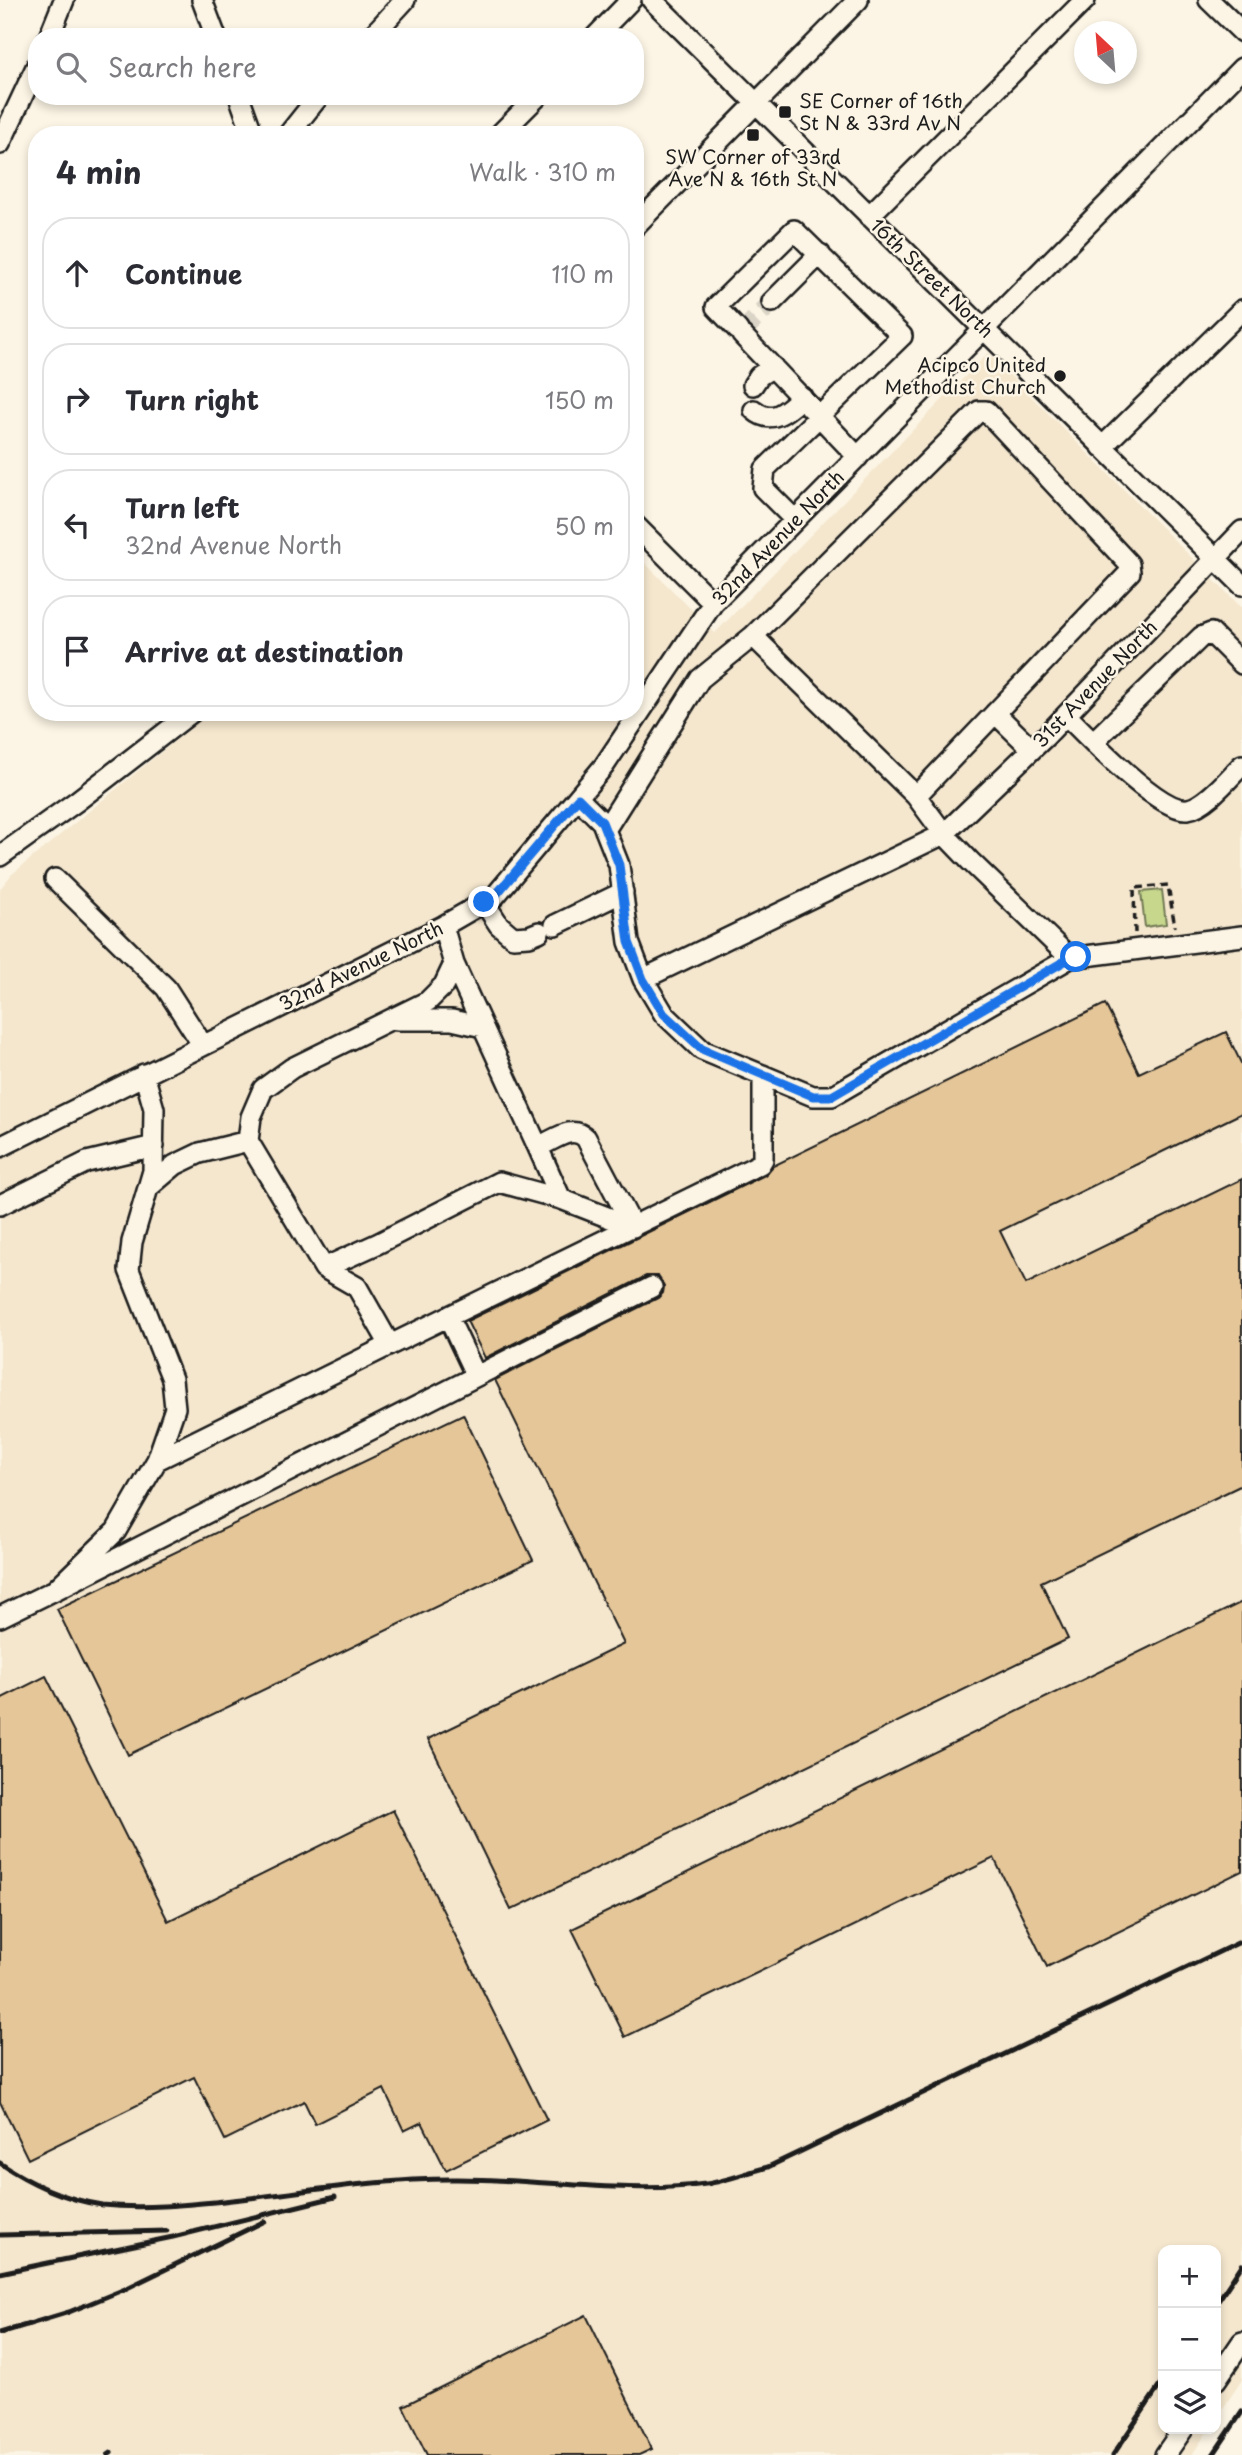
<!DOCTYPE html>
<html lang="en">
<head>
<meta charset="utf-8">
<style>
  body { margin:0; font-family:"Playpen Sans",sans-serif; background:#f7f7f7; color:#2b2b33 }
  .controls { position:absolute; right:21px; bottom:21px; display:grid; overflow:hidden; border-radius:14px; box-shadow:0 4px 10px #0003 }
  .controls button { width:63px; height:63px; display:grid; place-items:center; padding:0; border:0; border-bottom:2px solid #e1e1e2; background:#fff; color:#2b2b33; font:35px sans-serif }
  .compass { position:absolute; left:1074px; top:21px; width:63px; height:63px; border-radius:50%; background:#fff; box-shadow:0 4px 10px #0003; rotate:334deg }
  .stop { position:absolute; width:21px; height:21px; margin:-16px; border:5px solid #1a73e8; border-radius:50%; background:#fff }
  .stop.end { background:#1a73e8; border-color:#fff; box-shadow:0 2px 7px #0008 }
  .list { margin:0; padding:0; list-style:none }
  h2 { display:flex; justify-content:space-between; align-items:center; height:91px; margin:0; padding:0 28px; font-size:30px }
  h2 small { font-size:23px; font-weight:400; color:#7c7c81 }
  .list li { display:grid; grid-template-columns:46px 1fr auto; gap:21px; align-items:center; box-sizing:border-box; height:112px; margin:0 14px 14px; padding:0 14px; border:2px solid #e1e1e2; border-radius:28px }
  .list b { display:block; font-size:26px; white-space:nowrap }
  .list p { margin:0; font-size:23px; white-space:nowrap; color:#7c7c81 }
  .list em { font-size:23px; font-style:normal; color:#7c7c81 }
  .icon { flex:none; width:38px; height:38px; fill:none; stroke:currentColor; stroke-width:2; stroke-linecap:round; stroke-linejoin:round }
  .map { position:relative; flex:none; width:1242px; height:2455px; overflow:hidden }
  .search { position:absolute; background:#fff; box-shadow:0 4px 10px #0003; left:28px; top:28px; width:616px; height:77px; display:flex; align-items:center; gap:18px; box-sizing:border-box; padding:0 24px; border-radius:28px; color:#7c7c81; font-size:26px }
  .panel { position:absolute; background:#fff; box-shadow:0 4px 10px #0003; left:28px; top:126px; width:616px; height:595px; border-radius:28px }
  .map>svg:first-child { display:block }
  .built { fill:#f5e7ce }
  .green { fill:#c7d88d; stroke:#727a54; stroke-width:2 }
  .building { fill:#e5c698; stroke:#1c1c1c; stroke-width:2 }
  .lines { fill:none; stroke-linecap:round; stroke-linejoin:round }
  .minor-tunnel { stroke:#dad4c7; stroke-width:19; stroke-dasharray:19 10; stroke-linecap:butt }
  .minor-casing { stroke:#1c1c1c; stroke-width:24 }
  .path { stroke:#1c1c1c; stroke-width:3.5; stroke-dasharray:7 5; stroke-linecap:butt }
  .minor { stroke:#fcf5e5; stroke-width:19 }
  .rail { stroke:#1c1c1c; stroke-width:5 }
  .route { stroke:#1a73e8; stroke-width:9 }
  .poi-dot { fill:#1c1c1c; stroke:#fcf5e5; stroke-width:2.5 }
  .labels { text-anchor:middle; stroke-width:5; stroke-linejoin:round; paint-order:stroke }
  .poi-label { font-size:19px; fill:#1c1c1c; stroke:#fcf5e5; text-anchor:start }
  .street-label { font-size:19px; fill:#1c1c1c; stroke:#fcf5e5 }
</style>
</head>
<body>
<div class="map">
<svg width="1242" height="2455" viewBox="0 0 1242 2455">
  <rect width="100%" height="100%" fill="#fcf5e5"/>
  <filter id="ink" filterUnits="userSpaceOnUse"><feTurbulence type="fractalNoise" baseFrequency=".0143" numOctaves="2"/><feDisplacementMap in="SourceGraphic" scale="14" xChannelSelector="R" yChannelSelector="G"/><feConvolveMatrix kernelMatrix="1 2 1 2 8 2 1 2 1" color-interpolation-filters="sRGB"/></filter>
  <g filter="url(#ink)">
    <!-- built -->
    <path class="built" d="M988,353L1242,608V2380L1216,2419V2250H1163V2429H1209L1192,2455H0V889L11,875L210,712H635V553L715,633Z"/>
    <!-- green -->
    <path class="green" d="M1162,890L1166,924L1145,927L1141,892Z"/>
    <!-- building -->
    <path class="building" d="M1105,1004L1139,1073L1226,1032L1242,1065V1113L1000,1231L1026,1284L1242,1179V1485L1041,1582L1068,1639L511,1910L428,1739L624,1644L495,1380L658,1298L663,1293L664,1287L658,1276H646L485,1358L467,1321L765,1175L773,1166Z
      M463,1414L533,1560L128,1755L57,1609Z
      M1242,1602V1871L1047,1967L994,1858L625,2037L572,1929Z
      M46,1676L168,1921L393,1810L547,2120L446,2170L422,2122L404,2131L384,2089L315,2124L304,2101L225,2140L194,2077L28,2159L0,2102V1699Z
      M586,2315L652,2449L639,2455H427L403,2406Z"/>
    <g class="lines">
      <!-- minor-tunnel -->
      <path class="minor-tunnel" d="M741,333L772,302"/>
      <!-- minor casing -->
      <g class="minor-casing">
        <path id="minor" d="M202,0L216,37
          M652,0L1242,585
          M1209,0L1242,32
          M49,37L64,0
          M371,37L405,0
          M595,37L631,0
          M239,96L253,135
          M288,135L319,96
          M499,135L538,96
          M0,144L37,65
          M869,216L1085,0
          M635,226L858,0
          M772,302L820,254
          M738,330L716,307L794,230L902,336L765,469L763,488L795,520
          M742,335L858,457
          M753,385L759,376L773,367
          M754,410C772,426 788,410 802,397
          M1102,447L1242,310
          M635,525L713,603
          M753,636L979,411H986L1129,564L1130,572L916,796
          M995,713L1032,749
          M1066,715C1087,736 1160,813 1188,809C1206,806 1229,778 1242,765
          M1093,742L1201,637L1211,633L1242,664
          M578,798L602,822L619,865L629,942L643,979L664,1014L702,1050L813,1096H832L1070,958
          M605,830L700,679L753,636L916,796L944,834L970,861L1070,958L1242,936
          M0,856L77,801L192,712
          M55,879L166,988L202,1044
          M484,902L499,925L513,937L529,936L539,932
          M555,925L623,892
          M443,926L454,964L536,1143L542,1145C557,1138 573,1125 586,1138L633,1227
          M454,964L444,985L428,1001L292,1068L263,1089L251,1117L248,1141L324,1268L357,1287L390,1345L760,1164L763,1159V1075
          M643,979L944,834L1045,737L1242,531
          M397,1020H452L483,1027
          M536,1143L561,1199
          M0,1147L443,926L495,896L604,766L713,603L1242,68
          M149,1187L175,1165L200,1153L248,1141
          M0,1205L87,1162L154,1146
          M324,1268L377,1244L499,1182L561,1199L633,1227
          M448,1317L476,1376
          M157,1460L390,1345
          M55,1590L652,1287
          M0,1617L55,1590L116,1531L157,1460L175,1408L172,1379L129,1270L132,1242L153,1171L154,1109L144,1074
          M1216,2380L1242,2342
          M1165,2455L1183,2429"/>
      </g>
      <!-- path -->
      <path class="path" d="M1135,933L1134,888L1168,885L1175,927"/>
      <!-- minor -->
      <use href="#minor" class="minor"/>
      <!-- rail -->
      <path class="rail" d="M0,2163C29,2183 66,2200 102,2205C143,2209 184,2205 224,2201C299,2193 376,2179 451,2179C535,2178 623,2195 706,2184C727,2181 748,2172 768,2167L1242,1941
        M0,2235L167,2231
        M0,2273L173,2237L335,2197
        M1216,2304L1242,2265
        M0,2333L69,2312L125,2289L265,2221
        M108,2455L111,2453
        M1113,2455L1163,2381
        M1213,2455L1242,2412"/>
    </g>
  </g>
  <g class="lines" filter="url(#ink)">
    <!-- route -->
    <path class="route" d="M484,902L495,896L578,798L602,822L619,865L629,942L643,979L664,1014L702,1049L813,1096H832L1070,958L1076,957"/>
  </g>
  <!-- markers -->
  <g class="poi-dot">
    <rect x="778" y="105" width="14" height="14" rx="3.5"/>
    <rect x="746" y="128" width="14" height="14" rx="3.5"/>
    <circle cx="1060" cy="376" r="7"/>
  </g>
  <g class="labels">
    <!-- poi labels -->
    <g class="poi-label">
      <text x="799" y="108">SE Corner of 16th<tspan x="799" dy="22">St N &amp; 33rd Av N</tspan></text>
      <text x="753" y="164" text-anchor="middle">SW Corner of 33rd<tspan x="753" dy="22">Ave N &amp; 16th St N</tspan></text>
      <text x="1046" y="372" text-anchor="end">Acipco United<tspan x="1046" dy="22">Methodist Church</tspan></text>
    </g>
    <!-- street labels -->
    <g class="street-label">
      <text transform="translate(932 278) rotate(44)" y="7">16th Street North</text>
      <text transform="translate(778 538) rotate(-46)" y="7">32nd Avenue North</text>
      <text transform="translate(1095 684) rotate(-46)" y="7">31st Avenue North</text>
      <text transform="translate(361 966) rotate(-26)" y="7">32nd Avenue North</text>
    </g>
  </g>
</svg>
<div class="controls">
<button>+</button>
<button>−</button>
<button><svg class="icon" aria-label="layers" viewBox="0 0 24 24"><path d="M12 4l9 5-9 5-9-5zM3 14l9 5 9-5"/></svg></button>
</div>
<svg class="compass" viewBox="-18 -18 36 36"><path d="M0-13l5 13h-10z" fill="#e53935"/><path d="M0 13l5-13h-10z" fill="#7c7c81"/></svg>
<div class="stop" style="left:1076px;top:957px"></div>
<div class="stop end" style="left:484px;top:902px"></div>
<div class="search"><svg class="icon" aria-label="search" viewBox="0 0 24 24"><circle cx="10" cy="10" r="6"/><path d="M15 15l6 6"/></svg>Search here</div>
<section class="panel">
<h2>4 min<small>Walk · 310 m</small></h2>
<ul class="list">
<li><svg class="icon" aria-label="ahead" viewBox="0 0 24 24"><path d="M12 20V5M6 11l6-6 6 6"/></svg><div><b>Continue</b></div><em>110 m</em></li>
<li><svg class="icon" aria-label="right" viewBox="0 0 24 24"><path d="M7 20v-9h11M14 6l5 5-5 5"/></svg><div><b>Turn right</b></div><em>150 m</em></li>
<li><svg class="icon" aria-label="left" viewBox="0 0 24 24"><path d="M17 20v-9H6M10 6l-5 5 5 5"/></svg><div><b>Turn left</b><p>32nd Avenue North</p></div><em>50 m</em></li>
<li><svg class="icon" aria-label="arrive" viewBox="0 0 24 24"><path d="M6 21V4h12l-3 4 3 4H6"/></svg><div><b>Arrive at destination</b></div></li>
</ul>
</section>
</div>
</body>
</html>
